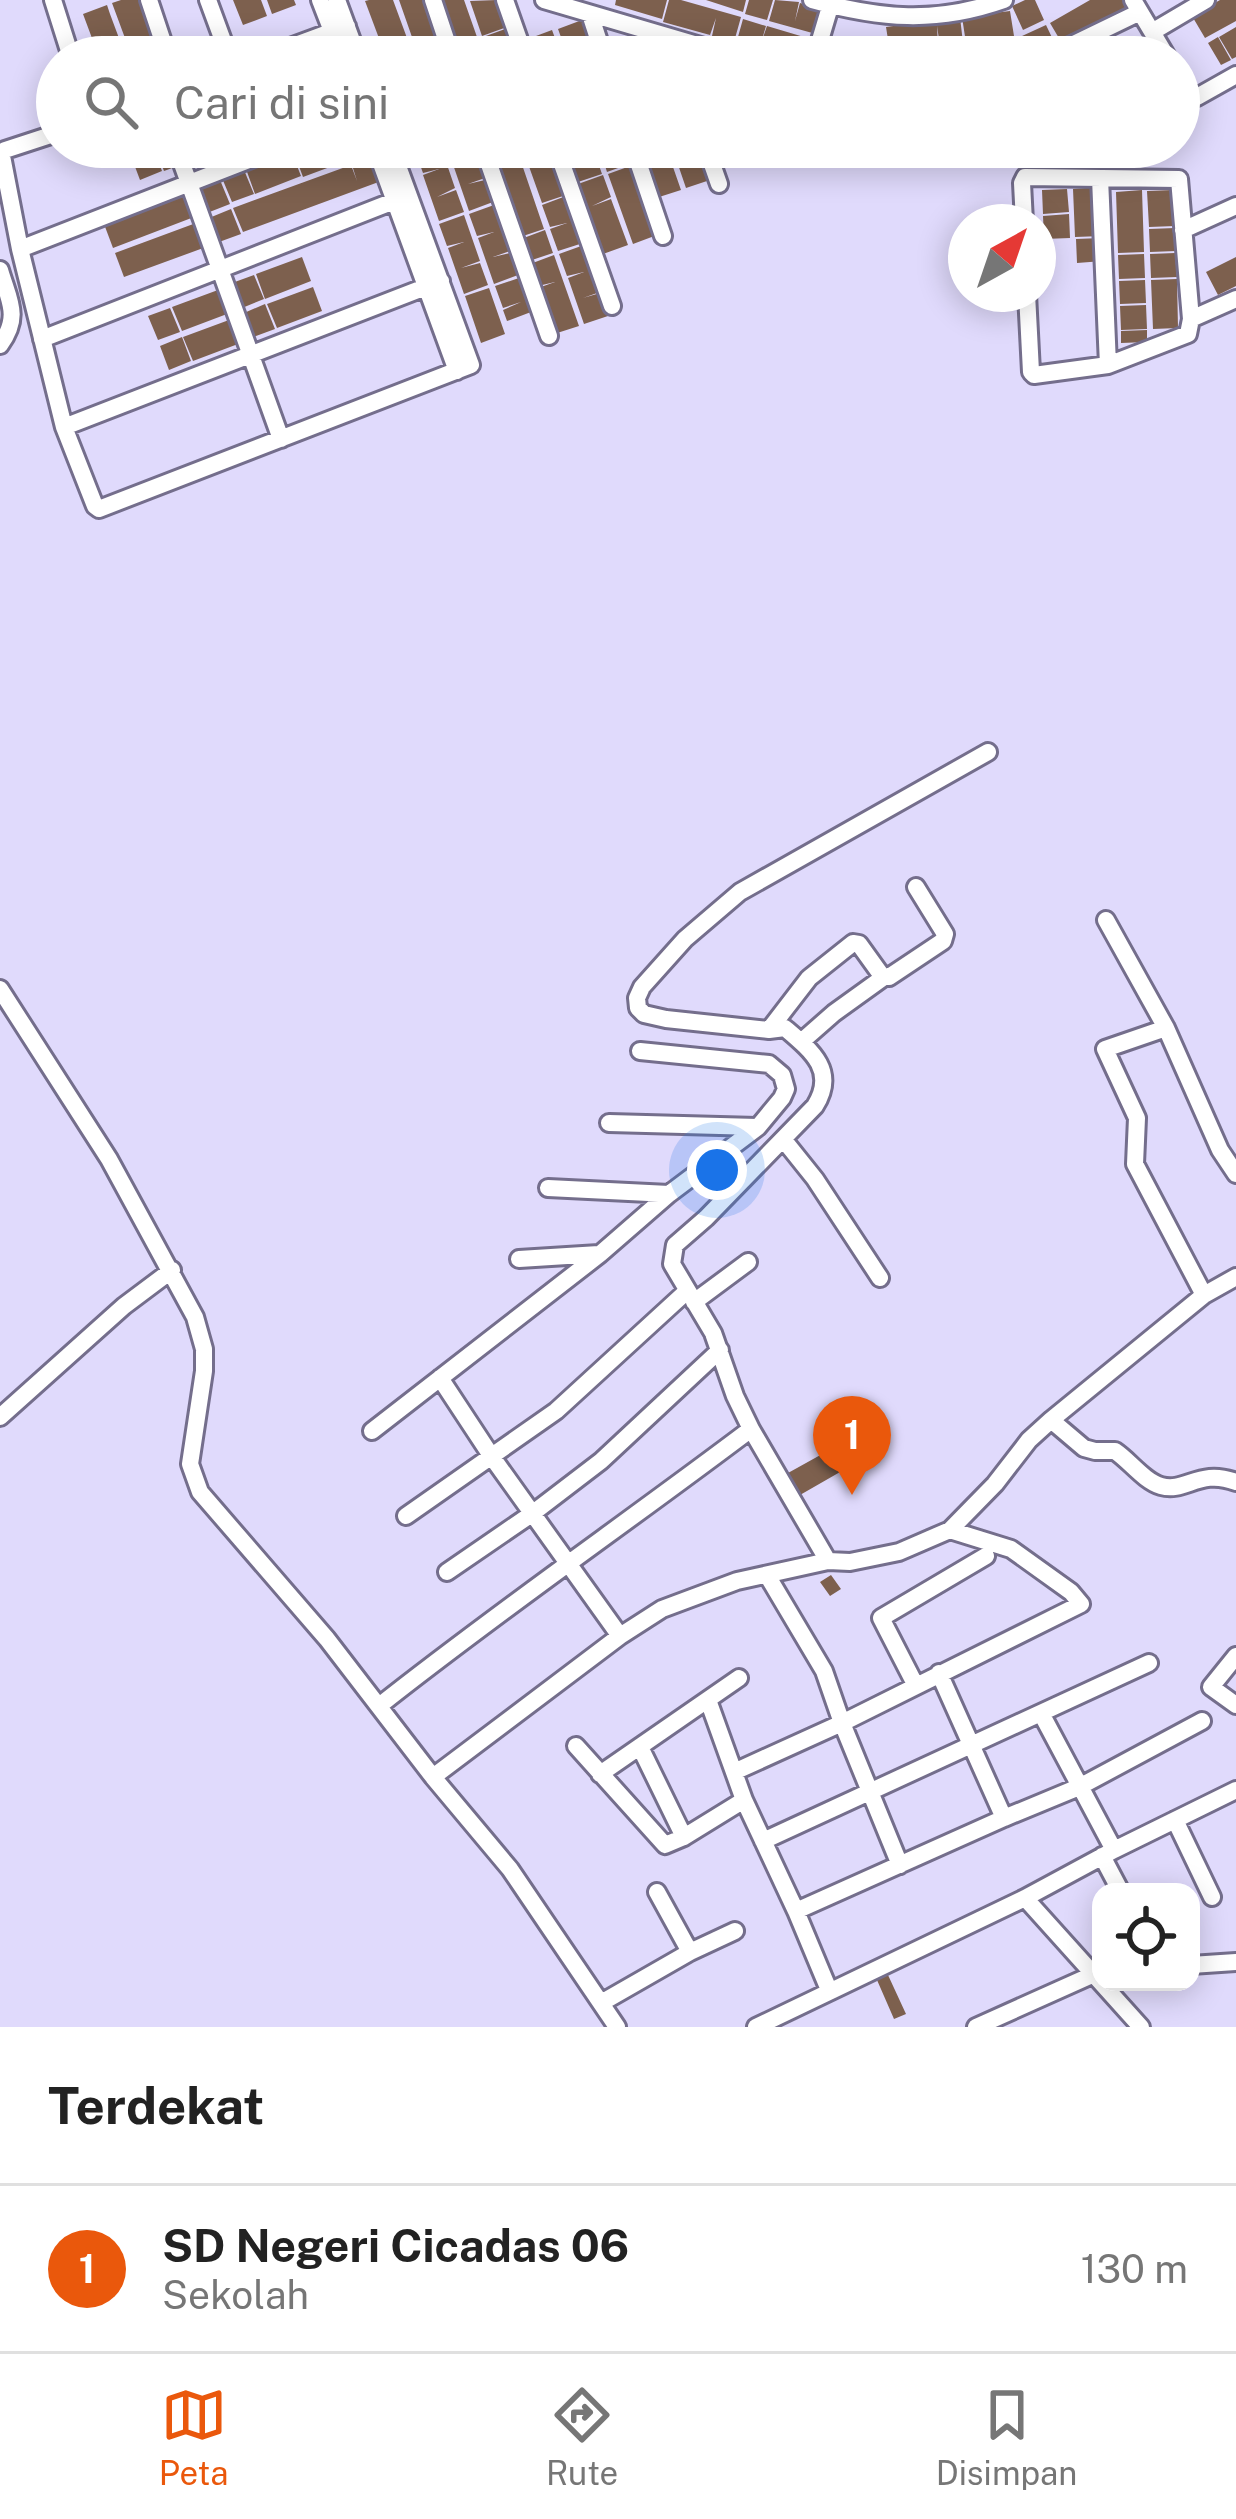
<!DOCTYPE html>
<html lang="id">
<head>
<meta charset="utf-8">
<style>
  body { margin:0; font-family:"Public Sans",sans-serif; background:#f2f2f2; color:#222 }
  .controls { position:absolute; right:36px; bottom:36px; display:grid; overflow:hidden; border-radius:24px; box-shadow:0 6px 30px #0003 }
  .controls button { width:108px; height:108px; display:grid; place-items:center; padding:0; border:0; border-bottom:3px solid #e0e0e0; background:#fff; color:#222; font:60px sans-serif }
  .compass { position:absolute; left:948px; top:204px; width:108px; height:108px; border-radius:50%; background:#fff; box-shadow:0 6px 30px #0003; rotate:40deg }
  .you { position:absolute; left:717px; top:1170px; width:42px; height:42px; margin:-30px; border:9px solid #fff; border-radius:50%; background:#1a73e8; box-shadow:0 0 0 18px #1a73e833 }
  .badge { display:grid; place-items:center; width:78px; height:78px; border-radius:50%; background:#ea580c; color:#fff; font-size:39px; font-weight:700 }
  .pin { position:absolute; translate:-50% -99px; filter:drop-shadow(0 3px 6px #0008) }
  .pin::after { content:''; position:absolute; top:63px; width:42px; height:36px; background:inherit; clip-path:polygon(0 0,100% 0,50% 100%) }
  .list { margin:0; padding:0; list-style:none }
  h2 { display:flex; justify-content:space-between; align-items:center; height:156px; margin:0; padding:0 48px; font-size:51px }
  h2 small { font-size:39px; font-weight:400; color:#767676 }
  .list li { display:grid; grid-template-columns:78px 1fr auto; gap:36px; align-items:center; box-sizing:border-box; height:168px; padding:0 48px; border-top:3px solid #e0e0e0 }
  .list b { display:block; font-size:45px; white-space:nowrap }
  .list p { margin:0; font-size:39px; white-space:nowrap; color:#767676 }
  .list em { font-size:39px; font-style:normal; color:#767676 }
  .icon { flex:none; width:66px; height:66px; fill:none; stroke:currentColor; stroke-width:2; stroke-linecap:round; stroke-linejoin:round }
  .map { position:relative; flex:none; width:1236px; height:2027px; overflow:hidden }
  .search { position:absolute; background:#fff; box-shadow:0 6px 30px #0003; left:36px; right:36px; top:36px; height:132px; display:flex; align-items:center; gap:30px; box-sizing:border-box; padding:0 42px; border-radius:66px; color:#767676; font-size:45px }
  .sheet { height:324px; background:#fff }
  nav { display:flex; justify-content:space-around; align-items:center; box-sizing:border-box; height:168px; border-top:3px solid #e0e0e0; background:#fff; font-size:33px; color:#767676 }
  nav a { display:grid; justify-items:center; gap:6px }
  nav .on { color:#ea580c }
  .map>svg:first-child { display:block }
  .building { fill:#7d604e }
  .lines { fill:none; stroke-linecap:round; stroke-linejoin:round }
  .street-casing { stroke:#746e8c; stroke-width:22 }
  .street { stroke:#fff; stroke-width:16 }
</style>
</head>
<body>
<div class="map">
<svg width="1236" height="2027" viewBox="0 0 1236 2027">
  <rect width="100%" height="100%" fill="#e0dafc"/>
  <!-- building -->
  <path class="building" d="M121,0H139L160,57H132L112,3Z
    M233,0H261L267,16L243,25Z
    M267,0H294L296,5L272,14Z
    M369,0H393L414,57H386L365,1Z
    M399,0H426L445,52L430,57H419Z
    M436,0H464L477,37L452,46Z
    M497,0L507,27L482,36L470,1Z
    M616,0H667L662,19L615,5Z
    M669,0H681L741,17L734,42L712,36L716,18L710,35L663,22Z
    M706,0H746L743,12Z
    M749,0H773L767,20L745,14Z
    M775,0L799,2L795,21L800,3L823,10L816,34L769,21Z
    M1025,0H1035L1044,20L1023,30L1012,6Z
    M1090,0H1123L1128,8L1063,45L1050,23Z
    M1220,0H1236V21L1205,38L1192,16Z
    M107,5L110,14L126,57H99L83,14Z
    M1010,11L1014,36L966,43L962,17Z
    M960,17L963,43L940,46L937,26L938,46L890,52L886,27Z
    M743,19L766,26L761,43L767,26L814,40L810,57H785L788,42L783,57L736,44Z
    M582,20L590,43L566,51L558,29Z
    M1046,25L1057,48L1039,57H1021L1013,40Z
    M1236,27V57L1232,59L1219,37Z
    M508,28L518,57H490L483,37Z
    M552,30L562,57H534L528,39Z
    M660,37L667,57H639L636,46Z
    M1218,37L1231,60L1221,65L1208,43Z
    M478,39L484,57H457L453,47Z
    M1002,43L1004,57H967L966,48Z
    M591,44L595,57H567L566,53Z
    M964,48L965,57H918V54Z
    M153,147L162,171L140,180L131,156Z
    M155,147H167L175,167L164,171Z
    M182,147H225L188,162Z
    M309,147H371L373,151L303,177L294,153Z
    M425,147H441L455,188L437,197L456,190L464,212L439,221L423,175L439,169L423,173L415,151Z
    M447,147H474L485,178L468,184L485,180L493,202L469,211Z
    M489,147H516L544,229L520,237L496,168L515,161L495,166Z
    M522,147H549L566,195L542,203L526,158L542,152L525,156Z
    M599,147H626L632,163L607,172Z
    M638,147H666L681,190L656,198Z
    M672,147H699L710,180L686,188Z
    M594,151L602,174L578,182L570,160Z
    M292,153L301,176L255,194L246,169Z
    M374,156L384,180L243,232L233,208L351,165L357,181L352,165Z
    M633,165L657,235L633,244L608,174Z
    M244,170L254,194L232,202L222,178Z
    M603,175L611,197L592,206L611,199L628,245L603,254L578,184Z
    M220,180L230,204L207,213L198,189Z
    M1099,187L1102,236L1075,237L1073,189Z
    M1067,189L1069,212L1043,214L1042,190Z
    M1142,190L1144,252L1118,253L1116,192Z
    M1173,190L1175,226L1149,227L1147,191Z
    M185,193L194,217L113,248L104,224Z
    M566,196L583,243L558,251L550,229L567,223L550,227L542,205Z
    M494,205L510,251L493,257L510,253L518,275L494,284L478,238L494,232L477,236L469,214Z
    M231,209L241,234L219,242L209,218Z
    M1069,214L1070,238L1044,239L1043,216Z
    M464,215L480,261L461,268L480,263L488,285L464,294L448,248L464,242L447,246L439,224Z
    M196,223L206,247L124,277L115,253Z
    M1175,228L1176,251L1150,252L1149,229Z
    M545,230L553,253L529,261L521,239Z
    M1101,238L1103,261L1077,263L1076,239Z
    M584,245L600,292L583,298L600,293L608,316L584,324L568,278L584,272L567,276L559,254Z
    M1175,253L1177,277L1151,278L1150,254Z
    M1144,254L1145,278L1119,279L1118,255Z
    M554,255L579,326L554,334L538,288L555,282L538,286L530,264Z
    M302,257L311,281L265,299L256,274Z
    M1236,257V286L1218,295L1206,272Z
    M254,275L264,299L242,308L232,283Z
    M519,278L531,312L507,321L503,310L521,302L503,308L495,286Z
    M1177,279L1178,328L1153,329L1151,280Z
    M1145,280L1146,303L1120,304L1119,281Z
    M313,287L322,311L277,328L267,304Z
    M489,288L505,334L481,343L465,296Z
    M218,290L227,314L182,331L172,307Z
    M265,304L275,329L253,337L244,313Z
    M1146,305L1147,329L1121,330L1120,306Z
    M170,308L180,332L158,340L148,316Z
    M229,320L238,344L193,361L183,337Z
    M1147,330V342L1121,343V331Z
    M182,337L191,361L169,370L160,346Z
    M842,1443L854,1464L800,1495L788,1473Z
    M831,1575L841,1589L830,1596L820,1582Z
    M888,1975L906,2014L894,2019L877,1980Z"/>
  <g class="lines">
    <!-- street casing -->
    <g class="street-casing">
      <path id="street" d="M53,0L71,57
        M149,0L168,57
        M208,0L229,57
        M320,0L342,57
        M337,0L358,57
        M433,0L452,57
        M505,0L525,57
        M544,0L738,57
        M812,0C880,19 936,24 1004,0
        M1133,0L1167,57
        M590,14L604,57
        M1152,32L1206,0
        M263,57L347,26
        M815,57L832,0
        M1047,57L1140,12
        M1179,76L1193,98
        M1179,101L1197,97L1236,75
        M57,133L5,150L2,156L20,249L64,427L95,506L99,509L471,365L391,147
        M176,147L281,439
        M375,147L457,371
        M483,147L549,336
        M556,147L612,306
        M633,147L663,236
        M706,147L719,184
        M1100,178L1108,365
        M1024,222L1022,183L1025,177L1179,179L1191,319L1188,334L1108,365L1034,375L1031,372L1027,294
        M1183,230L1236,206
        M20,249L282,147
        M0,270C9,301 21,316 0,345
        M1191,319L1236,299
        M42,339L394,201
        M64,427L441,281
        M1106,920L1166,1028L1220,1150L1236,1174
        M0,989L109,1159L195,1317L204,1349V1371L190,1464L200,1492L327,1639L433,1777L510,1869L617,2027
        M1166,1028L1105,1049L1137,1118L1135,1164L1204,1295
        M769,1030L809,978L853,943L859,944L882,976L889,977L943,941L945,934L916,887
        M801,1042L834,1013L884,977
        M609,1123L757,1127
        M783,1139L815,1179L880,1278
        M548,1188L669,1194
        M519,1259L599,1254
        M694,1302L748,1262
        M440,1378L492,1457L620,1636
        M0,1417L124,1306L172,1270
        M1051,1420L1084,1448L1095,1451H1115C1130,1461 1144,1481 1161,1486C1186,1493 1199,1468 1236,1482
        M372,1431L600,1254L669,1194L758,1127L782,1098L786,1089L782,1075L769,1064L640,1051
        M406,1516L556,1411L687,1291
        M828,1561L751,1429L735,1396L713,1333L672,1264L675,1245L706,1218L815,1106C837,1071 812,1051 785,1028L769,1030L666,1019L644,1014L638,1008L637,998L642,987L685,939L740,892L988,752
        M447,1572L533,1513L601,1461L720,1350
        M767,1575L824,1671L842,1723L900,1865
        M1236,1656L1211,1687L1236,1705
        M939,1673L1004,1818
        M915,1684L881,1618L986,1556
        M708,1700L744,1800L796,1911L829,1990
        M379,1706C500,1610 628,1522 751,1429
        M1042,1715L1114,1850
        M576,1746L665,1845L684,1837L744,1800
        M640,1747L684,1837
        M734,1772L842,1723L1081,1604L1071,1592L1011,1549L950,1530
        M600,1774L739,1678
        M433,1777L620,1636L662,1609L737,1581L828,1561L850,1562L899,1552L950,1530L995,1484L1029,1440L1051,1420L1204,1295L1236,1277
        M1175,1820L1212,1897
        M763,1841L1149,1663
        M1102,1856L1121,1892
        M657,1892L690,1952
        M1025,1898L1141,2027
        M796,1911L1004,1818L1079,1787L1202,1721
        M1191,1965L1236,1962
        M601,2003L690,1952L735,1931
        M756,2027L1025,1898L1114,1850L1236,1790
        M976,2027L1092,1975L1101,1974"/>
    </g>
    <!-- street -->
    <use href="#street" class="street"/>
  </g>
</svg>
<div class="controls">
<button><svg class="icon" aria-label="locate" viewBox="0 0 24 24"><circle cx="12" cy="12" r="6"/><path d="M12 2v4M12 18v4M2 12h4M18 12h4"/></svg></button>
</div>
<svg class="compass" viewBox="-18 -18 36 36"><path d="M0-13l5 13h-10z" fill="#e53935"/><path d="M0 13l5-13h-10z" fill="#767676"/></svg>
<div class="you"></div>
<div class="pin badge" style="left:852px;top:1495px">1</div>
<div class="search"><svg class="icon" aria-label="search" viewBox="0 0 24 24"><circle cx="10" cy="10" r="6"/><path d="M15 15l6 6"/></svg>Cari di sini</div>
</div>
<section class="sheet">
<h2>Terdekat<small></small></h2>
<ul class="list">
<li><span class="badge">1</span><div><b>SD Negeri Cicadas 06</b><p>Sekolah</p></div><em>130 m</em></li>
</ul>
</section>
<nav>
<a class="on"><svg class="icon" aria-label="map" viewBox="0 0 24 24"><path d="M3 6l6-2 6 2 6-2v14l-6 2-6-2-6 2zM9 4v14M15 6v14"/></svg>Peta</a>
<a><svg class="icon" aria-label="directions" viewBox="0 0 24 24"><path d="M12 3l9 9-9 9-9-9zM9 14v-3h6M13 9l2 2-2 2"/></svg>Rute</a>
<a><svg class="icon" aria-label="saved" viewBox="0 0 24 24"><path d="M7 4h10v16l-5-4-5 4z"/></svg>Disimpan</a>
</nav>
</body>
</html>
